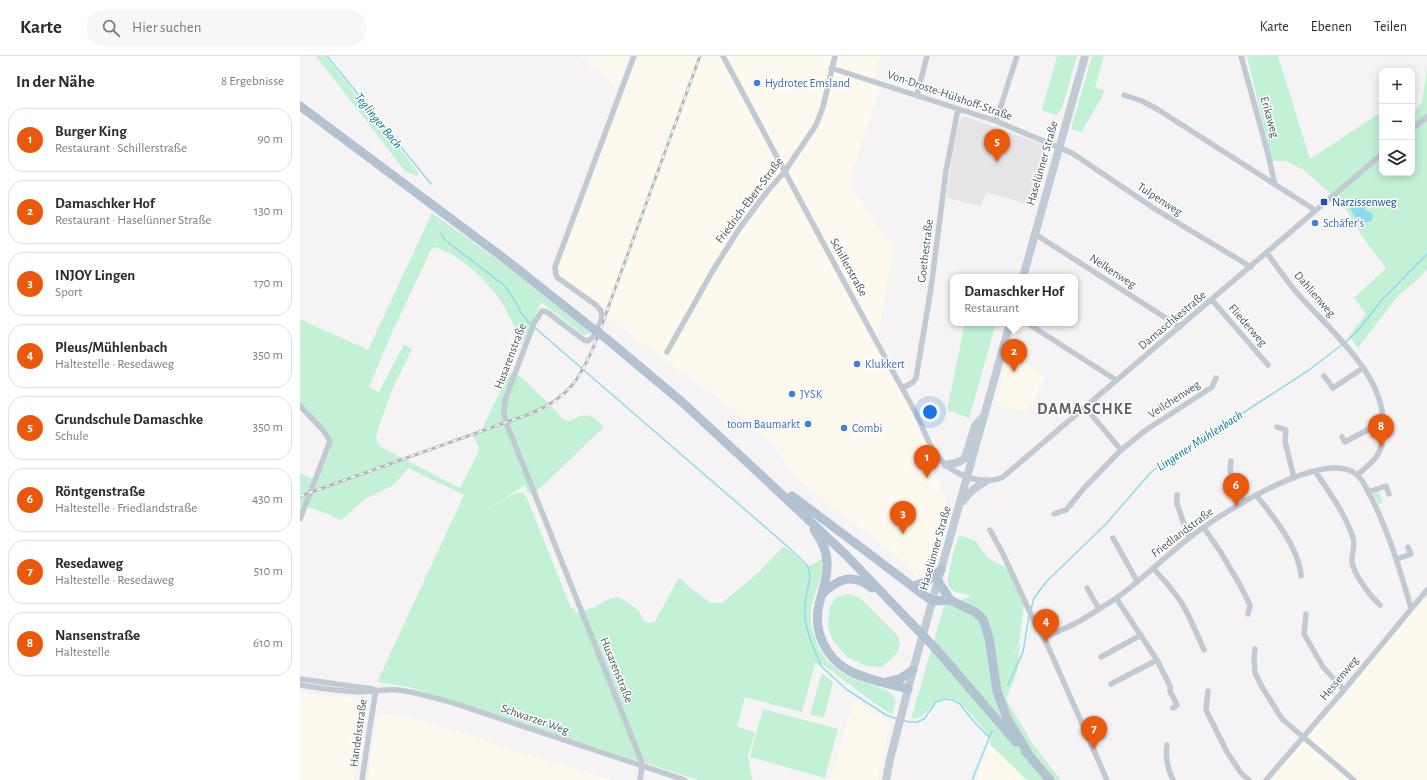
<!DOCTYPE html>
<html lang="de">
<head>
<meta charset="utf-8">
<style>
  body { margin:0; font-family:"Alegreya Sans",sans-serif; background:#f7f7f7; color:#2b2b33 }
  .controls { position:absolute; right:12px; top:12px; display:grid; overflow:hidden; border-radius:8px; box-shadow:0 2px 10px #0003 }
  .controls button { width:36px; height:36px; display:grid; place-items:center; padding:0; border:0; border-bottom:1px solid #e1e1e2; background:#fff; color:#2b2b33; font:20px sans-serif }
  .you { position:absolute; left:630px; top:356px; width:14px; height:14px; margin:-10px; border:3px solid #fff; border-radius:50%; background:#1a73e8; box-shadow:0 0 0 6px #1a73e833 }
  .badge { display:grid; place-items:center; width:26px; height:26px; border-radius:50%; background:#ea580c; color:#fff; font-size:13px; font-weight:700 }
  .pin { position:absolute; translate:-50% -33px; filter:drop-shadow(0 1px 2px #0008) }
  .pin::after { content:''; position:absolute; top:21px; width:14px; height:12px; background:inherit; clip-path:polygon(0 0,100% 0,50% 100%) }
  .popup { position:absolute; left:650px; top:218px; width:128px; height:52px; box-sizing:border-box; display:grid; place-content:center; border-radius:8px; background:#fff; filter:drop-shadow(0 1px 3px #0005); font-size:13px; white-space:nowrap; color:#7c7c81 }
  .popup b { font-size:15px; color:#2b2b33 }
  .popup::after { content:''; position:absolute; left:50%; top:100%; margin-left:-8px; border:8px solid transparent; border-top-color:#fff }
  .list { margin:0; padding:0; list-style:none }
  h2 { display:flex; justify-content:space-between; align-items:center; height:52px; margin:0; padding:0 16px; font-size:17px }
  h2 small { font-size:13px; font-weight:400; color:#7c7c81 }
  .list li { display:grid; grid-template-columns:26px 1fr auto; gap:12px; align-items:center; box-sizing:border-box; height:64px; margin:0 8px 8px; padding:0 8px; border:1px solid #e1e1e2; border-radius:16px }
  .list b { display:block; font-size:15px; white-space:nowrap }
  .list p { margin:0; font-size:13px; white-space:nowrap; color:#7c7c81 }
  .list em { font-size:13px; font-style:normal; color:#7c7c81 }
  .icon { flex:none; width:22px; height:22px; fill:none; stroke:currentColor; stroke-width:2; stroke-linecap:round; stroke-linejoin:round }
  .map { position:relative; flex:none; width:1127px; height:724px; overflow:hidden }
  header { display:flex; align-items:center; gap:24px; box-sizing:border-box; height:56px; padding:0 20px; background:#fff; border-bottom:1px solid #e1e1e2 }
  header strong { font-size:19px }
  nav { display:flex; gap:22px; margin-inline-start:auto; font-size:14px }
  .search { width:280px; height:36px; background:#f7f7f7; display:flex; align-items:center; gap:10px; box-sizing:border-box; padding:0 14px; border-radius:16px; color:#7c7c81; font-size:15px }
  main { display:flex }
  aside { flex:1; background:#fff }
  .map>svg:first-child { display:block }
  .commercial { fill:#fdf9ef }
  .education { fill:#e6e4e5 }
  .green { fill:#c3f1d5 }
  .water { fill:#90daee }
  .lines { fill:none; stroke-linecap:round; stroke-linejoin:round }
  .stream { stroke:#90daee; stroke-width:1.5 }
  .street { stroke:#c1cad2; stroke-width:5.5 }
  .secondary { stroke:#c1cbd6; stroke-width:8 }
  .primary { stroke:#b3c2d1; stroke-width:9 }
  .rail-casing { stroke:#b5b8bd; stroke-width:3 }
  .rail { stroke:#fff; stroke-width:1.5; stroke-dasharray:4.5; stroke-linecap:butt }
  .primary-bridge { stroke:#b3c2d1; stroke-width:9 }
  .shop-dot { fill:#3f7fe0; stroke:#fff; stroke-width:1.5 }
  .transit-dot { fill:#1a4fb4; stroke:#fff; stroke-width:1.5 }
  .labels { text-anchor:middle; stroke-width:3; stroke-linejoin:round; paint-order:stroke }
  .shop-label { font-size:12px; fill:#366cbe; stroke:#fff; text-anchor:start }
  .street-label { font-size:12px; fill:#4a5661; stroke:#fff }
  .transit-label { font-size:12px; fill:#164399; stroke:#fff; text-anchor:start }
  .water-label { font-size:13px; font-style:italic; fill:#0c7c9b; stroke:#fff }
  .district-label { font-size:16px; font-weight:bold; letter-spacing:1px; fill:#5f6368; stroke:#fff }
</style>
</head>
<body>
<header>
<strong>Karte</strong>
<div class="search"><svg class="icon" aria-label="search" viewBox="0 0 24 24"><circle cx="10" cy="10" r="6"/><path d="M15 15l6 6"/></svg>Hier suchen</div>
<nav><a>Karte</a><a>Ebenen</a><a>Teilen</a></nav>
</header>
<main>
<aside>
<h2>In der Nähe<small>8 Ergebnisse</small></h2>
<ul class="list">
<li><span class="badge">1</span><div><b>Burger King</b><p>Restaurant · Schillerstraße</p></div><em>90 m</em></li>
<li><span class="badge">2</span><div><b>Damaschker Hof</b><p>Restaurant · Haselünner Straße</p></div><em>130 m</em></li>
<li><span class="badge">3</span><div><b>INJOY Lingen</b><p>Sport</p></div><em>170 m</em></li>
<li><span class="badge">4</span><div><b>Pleus/Mühlenbach</b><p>Haltestelle · Resedaweg</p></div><em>350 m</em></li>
<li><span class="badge">5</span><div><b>Grundschule Damaschke</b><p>Schule</p></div><em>350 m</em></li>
<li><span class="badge">6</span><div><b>Röntgenstraße</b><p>Haltestelle · Friedlandstraße</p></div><em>430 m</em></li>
<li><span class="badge">7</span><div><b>Resedaweg</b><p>Haltestelle · Resedaweg</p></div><em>510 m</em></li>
<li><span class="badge">8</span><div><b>Nansenstraße</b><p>Haltestelle</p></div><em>610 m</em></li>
</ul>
</aside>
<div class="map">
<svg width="1127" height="724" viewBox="0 0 1127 724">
  <rect width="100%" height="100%" fill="#f5f3f3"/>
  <!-- commercial -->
  <path class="commercial" d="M280,0H329L317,33Z
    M337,0H581L572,26L580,29L549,129L594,193L578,280L635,398L627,400L625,403L630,409L647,444L630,504L616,522L610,513L590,495L531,450L493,419L473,390L443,361L306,261L301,254L262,223L258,218V209Z
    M709,297L746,320L733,347L725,356L695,349Z
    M1122,540L1127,544V724H964Z
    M0,637L51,641L58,644L59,647L54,724H0Z
    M554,642L590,667L578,724H531Z
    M78,658L109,661L161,676L222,697L313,724H67Z
    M689,688L726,724H676Z"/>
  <!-- education -->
  <path class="education" d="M664,60L744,89L743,98L745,102L731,149L686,136L681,150L646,142L653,93L659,67L661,62Z"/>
  <!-- green -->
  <path class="green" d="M16,0H25L118,116V121L105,115Z
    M757,0H777L762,52L757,59L742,54Z
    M792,0H804L795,32L804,34L802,41L781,76L771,73Z
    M947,0H978L1010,103L1078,58L1082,64V96L1031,138L1005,115L987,105H972Z
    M1127,12V59L1112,72V58L1122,46Z
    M1127,64V214L1116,225L1097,241L1058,292L1049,280L1066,258L1054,242L1086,212L1064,183L1047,155L1034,141L1082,101V117H1112V77Z
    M132,157L202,207L291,277L284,279L241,246L221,290C211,252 185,219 153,199C148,196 141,194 136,191L131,194L94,272L69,331L79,336L104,288L112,293L92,334L78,373L76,381L78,387L81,391L160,432L178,397L179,391L172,378L182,373L209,317L220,320L245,344L263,363L269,365C287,356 290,357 304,371L239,433L229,439L225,429L183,456L215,437H223L227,442L271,552H274L276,557L295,551L307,544L317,541L324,544L338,554L344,565L348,567L355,566L379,521L389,531L411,547H422L458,517L484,490L508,511L522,503V517L511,550V570L518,590L527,605L544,618L590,636L596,645L592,659L569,643L525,610L515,607L502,656L445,641L437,670L455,677L448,699L452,723L454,724H398L109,631L77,626L164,439L108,412L99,423L91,430L65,443L41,464L25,457L2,449L0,453V417L17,425L30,394L31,387L0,350V263L68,294Z
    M665,267H696L669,362L647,354Z
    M1078,435L1083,446L1079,448L1073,438Z
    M659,479L676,485C686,501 688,504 706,511L724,549L719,586L711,604L720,587L717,616L706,643L734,690L761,724H727L690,688L691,682C685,675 679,668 673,660C659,644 648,633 630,652C624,658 620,663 611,663L644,550L672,540C665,538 653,537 649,531C645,524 656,488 659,479Z
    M548,538L560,542L597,579C605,594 593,601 582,611L567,610L547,601L532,583L528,570L529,553L535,542Z
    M522,617L533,626L524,662L510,658Z
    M463,653L538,673L525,722L450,701Z"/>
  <!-- water -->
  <path class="water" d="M1058,142H1060L1063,149L1066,148L1068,150L1064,153L1073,158L1072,164C1061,171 1056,162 1050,153L1051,148Z"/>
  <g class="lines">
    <!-- stream -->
    <path class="stream" d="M27,0L131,128
      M141,177L145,184L205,230L217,248L221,257L231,269
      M234,271L487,490L508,510L510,521L505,546V564L510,583L521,610L546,633L586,659L597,663
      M1046,286L1060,272L1081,245L1127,198
      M731,553L734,542L747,525L805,469L852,415L891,388L915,375L1009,314L1043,288
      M708,629L723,596L729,560
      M602,664L609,666H617L624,663L636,646L645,643L653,644L660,648L675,667L689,681
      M672,724L692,675"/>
    <!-- street -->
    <path class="street" d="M334,0L255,211L256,219L258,222L296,249L301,255L302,262L295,279L288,285L284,284L247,256L242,255L234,267L205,344L204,358L206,366L341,704L342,711L340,724
      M423,0C481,108 538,216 597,323C605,337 613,351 620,366C626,379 631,395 642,405C656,420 683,430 703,421L1082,98
      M941,0L967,94L975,129
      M531,12L696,65L772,97L855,153L951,211
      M617,39L627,0
      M824,39L842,45L857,53L1015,154
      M696,65L717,0
      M1112,73L1127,61
      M735,178L880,271
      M967,197C977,211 987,225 998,238C1031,276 1089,321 1083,377C1083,384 1081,393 1077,400C1072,407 1064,413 1057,419
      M912,244L968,309
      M727,267L816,324
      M367,296L412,216L439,173L466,137L485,115L516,69L523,51L535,0
      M1024,320L1033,332L1063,312
      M602,332L612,327L616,322L631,232L646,115L658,53
      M0,350L23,374L30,385L0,463
      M785,351L821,394
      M977,371L986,374L985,385L994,422
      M1042,381L1045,386L1084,365
      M931,405L930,415L943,446
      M1015,415C1029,436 1045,457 1053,482C1056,491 1051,499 1052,506C1054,519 1071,541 1080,549
      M1068,436L1086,430L1089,438
      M877,439V448L889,482
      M956,439C973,460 999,492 1001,520
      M754,458L766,454L785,431L821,394L846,374L912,331L916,322
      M904,472L920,495L940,529L950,549L948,558
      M690,474L703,498L734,565L746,586L807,724
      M813,482L837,525
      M1097,503L1111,498L1108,491
      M853,512C863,523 873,534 881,546C890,561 897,578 904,594
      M787,532L799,553
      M816,542L857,604L870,630V635L877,649L873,652
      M1006,558L1004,578L1023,611L1044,634
      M744,582C754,577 764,573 774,568C788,561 802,551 815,543C841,525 863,502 888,483C916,460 1022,392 1056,418C1063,423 1067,434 1071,441C1089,477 1100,514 1111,552
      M955,593L954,602L955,617L962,631L982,663L1054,724
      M801,601L841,579
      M0,623L73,633
      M811,628L857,604
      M0,629C19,632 39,635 58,636C72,636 85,633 98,634C115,636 131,641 147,645L385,724
      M908,635L906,654L927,696L941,717L949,724
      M867,689C865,702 867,712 873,724
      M62,724L71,664L76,634
      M966,724L1044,634L1127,534"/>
    <!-- secondary -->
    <path class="secondary" d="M723,221L785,0
      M646,409L659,406L665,402L675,370L682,362
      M663,445C670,435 676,431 686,425
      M586,724L590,703L613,614L710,267"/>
    <!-- primary -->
    <path class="primary" d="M0,50L201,200L287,268
      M308,284L382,346L462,420L546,499L610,566
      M492,440L563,493L625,540L633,545L650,544L675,556L683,563L689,582L697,635L706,660L729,699
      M514,474C521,484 527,494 527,507C528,522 522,535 519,549C513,574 525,601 548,614C566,624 588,627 608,633
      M638,525L650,544
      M613,530L626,526L641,514
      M522,538C538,523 553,516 572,532
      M636,593L716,686
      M587,626L600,623L613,614
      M725,695L750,724"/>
    <!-- rail casing -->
    <g class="rail-casing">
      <path id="rail" d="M0,440L232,357C270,341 281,321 296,285L400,0"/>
    </g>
    <!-- rail -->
    <use href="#rail" class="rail"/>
    <!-- primary-bridge -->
    <path class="primary-bridge" d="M287,268L308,284
      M610,566L636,593"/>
  </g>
  <!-- markers -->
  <g class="shop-dot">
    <circle cx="457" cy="27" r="4"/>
    <circle cx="1015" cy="167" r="4"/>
    <circle cx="557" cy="308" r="4"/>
    <circle cx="492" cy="338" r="4"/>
    <circle cx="508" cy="368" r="4"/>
    <circle cx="544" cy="372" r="4"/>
  </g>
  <rect class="transit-dot" x="1020" y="142" width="8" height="8" rx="2"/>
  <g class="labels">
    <!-- shop labels -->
    <g class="shop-label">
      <text x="465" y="31">Hydrotec Emsland</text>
      <text x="1023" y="171">Schäfer's</text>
      <text x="565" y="312">Klukkert</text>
      <text x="500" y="342">JYSK</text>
      <text x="500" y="372" text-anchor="end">toom Baumarkt</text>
      <text x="552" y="376">Combi</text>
    </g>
    <!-- street labels -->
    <g class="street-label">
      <text transform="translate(650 39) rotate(19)" y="4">Von-Droste-Hülshoff-Straße</text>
      <text transform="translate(970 61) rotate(74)" y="4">Erikaweg</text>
      <text transform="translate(742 107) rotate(-74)" y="4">Haselünner Straße</text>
      <text transform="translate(860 143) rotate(33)" y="4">Tulpenweg</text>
      <text transform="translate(449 144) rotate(-53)" y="4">Friedrich-Ebert-Straße</text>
      <text transform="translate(625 195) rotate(-83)" y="4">Goethestraße</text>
      <text transform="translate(549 211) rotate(61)" y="4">Schillerstraße</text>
      <text transform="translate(813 215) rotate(33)" y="4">Nelkenweg</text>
      <text transform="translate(1015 238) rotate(49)" y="4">Dahlienweg</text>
      <text transform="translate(872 264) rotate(-40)" y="4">Damaschkestraße</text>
      <text transform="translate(948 269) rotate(49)" y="4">Fliederweg</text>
      <text transform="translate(210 300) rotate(-69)" y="4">Husarenstraße</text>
      <text transform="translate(874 343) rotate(-33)" y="4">Veilchenweg</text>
      <text transform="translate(882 476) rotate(-37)" y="4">Friedlandstraße</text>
      <text transform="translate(635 492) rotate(-74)" y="4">Haselünner Straße</text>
      <text transform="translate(317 614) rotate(68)" y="4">Husarenstraße</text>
      <text transform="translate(1039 622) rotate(-50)" y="4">Hessenweg</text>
      <text transform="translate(235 663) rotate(19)" y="4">Schwarzer Weg</text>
      <text transform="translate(58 677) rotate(-82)" y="4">Handelsstraße</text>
    </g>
    <!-- transit labels -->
    <g class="transit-label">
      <text x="1032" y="150">Narzissenweg</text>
    </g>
    <!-- water labels -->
    <g class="water-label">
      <text transform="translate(79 64) rotate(51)" y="5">Teglinger Bach</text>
      <text transform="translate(899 384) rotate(-33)" y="5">Lingener Mühlenbach</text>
    </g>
    <!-- district labels -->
    <g class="district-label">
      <text x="785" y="358">DAMASCHKE</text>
    </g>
  </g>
</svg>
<div class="controls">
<button>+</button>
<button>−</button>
<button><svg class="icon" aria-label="layers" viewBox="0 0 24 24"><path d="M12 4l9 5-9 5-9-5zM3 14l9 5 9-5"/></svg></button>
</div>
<div class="you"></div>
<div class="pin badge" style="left:627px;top:422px">1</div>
<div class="pin badge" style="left:714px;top:316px">2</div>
<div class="popup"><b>Damaschker Hof</b>Restaurant</div>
<div class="pin badge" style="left:603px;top:478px">3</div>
<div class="pin badge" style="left:746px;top:586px">4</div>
<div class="pin badge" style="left:697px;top:106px">5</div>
<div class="pin badge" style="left:936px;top:450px">6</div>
<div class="pin badge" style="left:794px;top:693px">7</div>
<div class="pin badge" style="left:1081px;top:391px">8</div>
</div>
</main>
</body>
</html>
